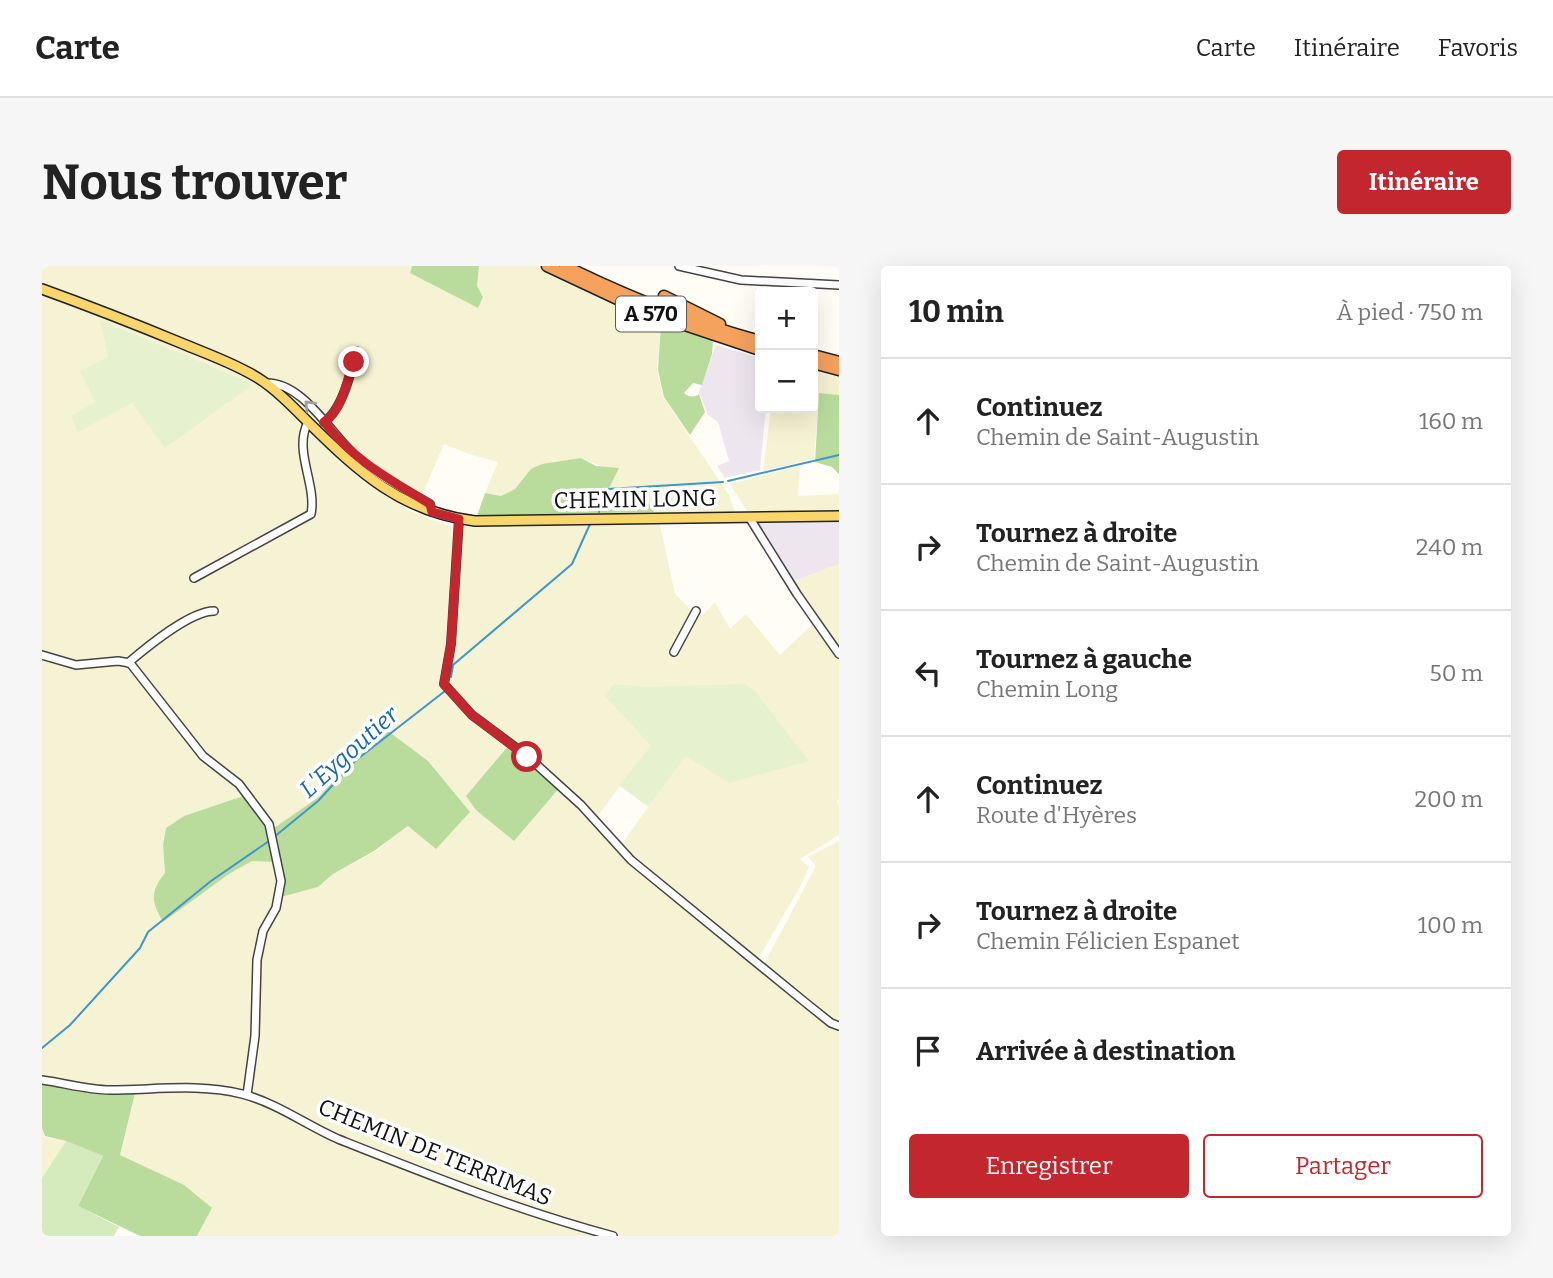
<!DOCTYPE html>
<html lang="fr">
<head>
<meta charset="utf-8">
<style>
  body { margin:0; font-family:Bitter,serif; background:#f6f6f6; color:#222 }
  .controls { position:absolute; right:21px; top:21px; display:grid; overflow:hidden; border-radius:7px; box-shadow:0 7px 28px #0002 }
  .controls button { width:63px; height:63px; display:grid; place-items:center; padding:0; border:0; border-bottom:2px solid #e0e0e0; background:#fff; color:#222; font:35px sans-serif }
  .stop { position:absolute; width:21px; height:21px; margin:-16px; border:5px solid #c4262e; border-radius:50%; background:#fff }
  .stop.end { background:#c4262e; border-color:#fff; box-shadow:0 2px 7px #0008 }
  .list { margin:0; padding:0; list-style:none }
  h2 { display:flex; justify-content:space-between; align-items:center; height:91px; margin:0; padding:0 28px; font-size:30px }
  h2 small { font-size:23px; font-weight:400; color:#767676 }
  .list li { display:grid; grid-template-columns:46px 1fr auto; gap:21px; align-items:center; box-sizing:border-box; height:126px; padding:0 28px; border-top:2px solid #e0e0e0 }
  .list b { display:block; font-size:26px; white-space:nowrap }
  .list p { margin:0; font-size:23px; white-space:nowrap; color:#767676 }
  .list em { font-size:23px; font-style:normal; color:#767676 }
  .actions { display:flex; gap:14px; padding:21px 28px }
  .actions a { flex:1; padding:16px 0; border:2px solid #c4262e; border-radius:7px; text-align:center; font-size:24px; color:#c4262e }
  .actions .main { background:#c4262e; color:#fff }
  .icon { flex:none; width:38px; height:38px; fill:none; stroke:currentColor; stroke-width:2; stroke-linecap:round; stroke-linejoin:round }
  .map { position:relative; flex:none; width:797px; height:970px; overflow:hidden; border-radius:7px }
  header { display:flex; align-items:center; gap:42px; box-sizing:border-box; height:98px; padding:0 35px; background:#fff; border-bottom:2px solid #e0e0e0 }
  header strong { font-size:33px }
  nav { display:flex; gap:38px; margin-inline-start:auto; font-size:24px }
  .intro { display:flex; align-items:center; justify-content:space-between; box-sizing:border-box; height:168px; padding:0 42px }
  h1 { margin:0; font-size:49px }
  .button { padding:18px 32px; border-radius:7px; background:#c4262e; color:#fff; font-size:24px; font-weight:700 }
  main { display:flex; gap:42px; padding:0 42px }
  aside { flex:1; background:#fff; border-radius:7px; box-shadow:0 7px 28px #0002 }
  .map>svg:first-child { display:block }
  .industrial { fill:#eee6ef }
  .farmland { fill:#f6f3d4 }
  .green { fill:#d5ebbd }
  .forest { fill:#b9dc9c }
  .pitch { fill:#e6f2cf }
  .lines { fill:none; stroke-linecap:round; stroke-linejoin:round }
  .stream { stroke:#3f96cf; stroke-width:2 }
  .minor-casing { stroke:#444; stroke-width:10 }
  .major-casing { stroke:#222; stroke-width:12 }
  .highway-casing { stroke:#222; stroke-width:13 }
  .minor { stroke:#fff; stroke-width:7 }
  .major { stroke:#f9d66b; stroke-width:9 }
  .highway { stroke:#f5a25d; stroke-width:10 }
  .oneway { stroke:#a0a0a0 }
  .route { stroke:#c4262e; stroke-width:9 }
  .labels { text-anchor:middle; stroke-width:7; stroke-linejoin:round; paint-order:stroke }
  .shield { fill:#fff; stroke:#585858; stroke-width:2 }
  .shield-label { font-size:21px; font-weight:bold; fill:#111 }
  .street-label { font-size:23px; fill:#111; stroke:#fff }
  .water-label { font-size:24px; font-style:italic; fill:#1768a6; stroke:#fff }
</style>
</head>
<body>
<header>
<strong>Carte</strong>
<nav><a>Carte</a><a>Itinéraire</a><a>Favoris</a></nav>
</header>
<div class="intro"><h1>Nous trouver</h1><a class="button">Itinéraire</a></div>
<main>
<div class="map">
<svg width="797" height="970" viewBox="0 0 797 970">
  <rect width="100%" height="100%" fill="#fffdf5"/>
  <!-- industrial -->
  <path class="industrial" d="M674,79L718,92V142H724L718,204L683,212L675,200L687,195L676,156L666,149L657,126Z
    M797,254V298L750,316L720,269L715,255Z"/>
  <!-- farmland -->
  <path class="farmland" d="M0,0H370L368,7L372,8L435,20L437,0H496L544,24L619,57L615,105L622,132L687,229L693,246H612L603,231L572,234L566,232L567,222L564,202L539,192L489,203L473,223L459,230L443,227L456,196L427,188L402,178L380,229L345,210L323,203L262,147L162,82L0,17Z
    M0,27L173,94L201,109L235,133L304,199L340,228L372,247L410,261L412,275L407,375L400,418L518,521L575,582L797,762V970H578L479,942L299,872L208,829L216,707L221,674L239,631L276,621L291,608L332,586L366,560L310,491L278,530L232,562L229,552L214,534L190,507L164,489L90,396L40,397L0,386Z
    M771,102L797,109V129L777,127L772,193L721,205L729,142H771Z
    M758,200L756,230L797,228V244L705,245L688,218Z
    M597,255L618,259L633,328L651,346L660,350L673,336L688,363L704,348L738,389L772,357L797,390V533L795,535L797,539V569L758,593L767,601L758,621L716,693L596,597L579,579L606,541L578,520L555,551L517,516L422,439L405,418L418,262L421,260Z
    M797,298V385L750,316Z
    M0,391L28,401L78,397L86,400L161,494L195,518L201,530L142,550L124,562L121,579L123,607L121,655L187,608L211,594L233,596L236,615L231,642L226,649L214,683L212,750L201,826L57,821L0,812Z
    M797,575V757L789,754L753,726L722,698L774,600L766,591Z
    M117,823L164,825L206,831L249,849L276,866L565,970H155L170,942L78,889L93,827Z
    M0,862L3,871L24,875L0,912Z"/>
  <!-- green -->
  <path class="green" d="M24,875L61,890L36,940L77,961L72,970H0V912Z"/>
  <!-- forest -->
  <path class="forest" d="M370,0H437L435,20L441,31L436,42L368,7Z
    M619,57L671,74L670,88L660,119L651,117L642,127C646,131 652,132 657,128L663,146L648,169L622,131L616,104Z
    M777,127L797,129V208L790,201L773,196Z
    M539,192L554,200L577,202L567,222L566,232L572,234L603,231L612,246L435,250L443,227L459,230L473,223L489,203L500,198Z
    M342,462L386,495L428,546L394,583L366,560L332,585L291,608L276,621L239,631L232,562L278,530L310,491Z
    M467,479L518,521L472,575L434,544L424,530Z
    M201,530L221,555L233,596L210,595L187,608L121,656C109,635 108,626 123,607L121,579L124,562L142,550Z
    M0,817L53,826L93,827L78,889L142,919L170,942L155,970H98L36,940L61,890L24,875L3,870L0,862Z"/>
  <!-- pitch -->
  <path class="pitch" d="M58,54L207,116L209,120L123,182L90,137L36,166L29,150L53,136L38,105L66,91Z
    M572,418L604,421L703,418L713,425L767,495L687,517L644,490L606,540L577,519L609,480L562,429Z"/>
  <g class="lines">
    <!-- stream -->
    <path class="stream" d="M686,215L797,189
      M557,246L566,223L681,216
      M409,411L411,399L530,298L548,258
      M232,571L276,535L313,495L403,425
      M0,782L28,759L98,682L106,666L169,615L227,575"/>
    <!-- minor casing -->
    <g class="minor-casing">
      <path id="minor" d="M637,0L699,14L797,19
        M223,117C262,115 290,171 318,194C339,212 364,224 388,238L390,246
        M282,156C300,144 309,107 314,85
        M707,251L755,328L797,388
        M417,253L409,378L402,418L430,449L485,490L539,539L589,594L764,737L789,757L797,760
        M152,312L269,248C275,218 251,185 266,156
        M632,386L654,345
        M0,389L34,399L76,395L88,397L161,490L197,518L227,558L239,615L234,642L221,665L215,694L213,770L205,829
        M86,397C105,381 148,345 172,345
        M0,814C22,817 46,824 68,824C112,824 157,817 200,828C235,837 264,859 296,873C387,909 477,945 571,970"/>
    </g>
    <!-- major casing -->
    <g class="major-casing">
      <path id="major" d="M0,23C47,40 93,58 139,77C165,88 192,97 216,112C235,124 252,142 268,158C318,207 360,246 433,255L797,250"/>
    </g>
    <!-- highway casing -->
    <g class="highway-casing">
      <path id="highway" d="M505,0L601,45L718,84
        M523,0C586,31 651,57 718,75
        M622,30L678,58
        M771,89L797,96
        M771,97L797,104"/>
    </g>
    <!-- minor -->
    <use href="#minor" class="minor"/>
    <!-- major -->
    <use href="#major" class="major"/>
    <!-- highway -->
    <use href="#highway" class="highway"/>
  </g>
  <!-- one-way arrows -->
  <defs><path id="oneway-chevron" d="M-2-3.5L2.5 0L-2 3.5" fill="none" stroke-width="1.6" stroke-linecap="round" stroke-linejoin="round" transform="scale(1.75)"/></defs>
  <use class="oneway" href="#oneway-chevron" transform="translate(267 139) rotate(-134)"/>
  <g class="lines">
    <!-- route -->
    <path class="route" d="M312,96C303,117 302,142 282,156C315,197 344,211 388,238L390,246L417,253L409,378L402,418L430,449L485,491"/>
  </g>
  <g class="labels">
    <!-- shield labels -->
    <rect class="shield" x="574" y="30.5" width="70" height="35" rx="5"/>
    <g class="shield-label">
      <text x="609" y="55">A 570</text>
    </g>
    <!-- street labels -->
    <g class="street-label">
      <text transform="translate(593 233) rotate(-1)" y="8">CHEMIN LONG</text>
      <text transform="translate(393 886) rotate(22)" y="8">CHEMIN DE TERRIMAS</text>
    </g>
    <!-- water labels -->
    <g class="water-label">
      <text transform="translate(307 486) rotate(-42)" y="8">L'Eygoutier</text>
    </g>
  </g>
</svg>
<div class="controls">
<button>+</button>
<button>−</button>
</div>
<div class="stop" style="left:485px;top:491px"></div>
<div class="stop end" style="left:312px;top:96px"></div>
</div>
<aside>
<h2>10 min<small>À pied · 750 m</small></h2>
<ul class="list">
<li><svg class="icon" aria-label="ahead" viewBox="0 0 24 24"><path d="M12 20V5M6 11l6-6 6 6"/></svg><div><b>Continuez</b><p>Chemin de Saint-Augustin</p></div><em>160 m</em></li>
<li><svg class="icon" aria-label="right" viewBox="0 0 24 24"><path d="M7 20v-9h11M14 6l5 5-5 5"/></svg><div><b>Tournez à droite</b><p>Chemin de Saint-Augustin</p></div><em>240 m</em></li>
<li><svg class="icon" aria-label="left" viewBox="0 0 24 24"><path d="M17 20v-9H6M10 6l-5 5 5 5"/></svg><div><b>Tournez à gauche</b><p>Chemin Long</p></div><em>50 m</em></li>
<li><svg class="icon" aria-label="ahead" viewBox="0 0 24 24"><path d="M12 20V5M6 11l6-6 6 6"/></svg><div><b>Continuez</b><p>Route d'Hyères</p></div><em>200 m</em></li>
<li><svg class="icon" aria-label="right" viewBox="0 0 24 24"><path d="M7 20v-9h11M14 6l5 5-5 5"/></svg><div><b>Tournez à droite</b><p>Chemin Félicien Espanet</p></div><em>100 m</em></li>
<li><svg class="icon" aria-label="arrive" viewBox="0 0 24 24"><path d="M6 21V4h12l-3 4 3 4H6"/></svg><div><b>Arrivée à destination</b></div></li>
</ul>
<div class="actions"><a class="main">Enregistrer</a><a>Partager</a></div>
</aside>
</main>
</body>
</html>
